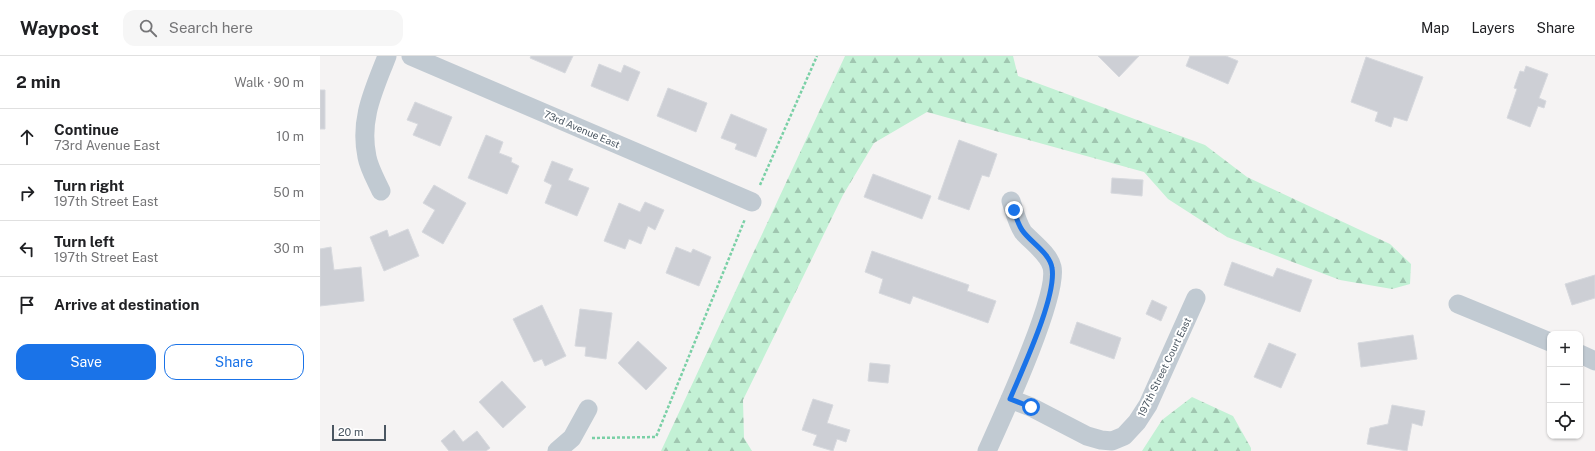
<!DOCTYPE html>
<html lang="en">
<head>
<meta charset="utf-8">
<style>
  body { margin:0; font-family:"Public Sans",sans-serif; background:#f6f6f6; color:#202124 }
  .controls { position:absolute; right:12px; bottom:12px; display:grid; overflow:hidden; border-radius:8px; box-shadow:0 1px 3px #0004 }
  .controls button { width:36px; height:36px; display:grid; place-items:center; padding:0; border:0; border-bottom:1px solid #e0e0e0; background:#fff; color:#202124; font:20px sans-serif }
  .scale { position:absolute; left:12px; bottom:10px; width:54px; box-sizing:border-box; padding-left:4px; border:2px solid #4a5661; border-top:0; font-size:11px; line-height:14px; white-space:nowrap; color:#4a5661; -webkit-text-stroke:3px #fff; paint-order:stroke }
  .stop { position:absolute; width:12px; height:12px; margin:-9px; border:3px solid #1a73e8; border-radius:50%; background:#fff }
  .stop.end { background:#1a73e8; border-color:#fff; box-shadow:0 1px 4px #0008 }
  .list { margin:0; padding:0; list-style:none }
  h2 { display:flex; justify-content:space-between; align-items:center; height:52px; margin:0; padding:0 16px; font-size:17px }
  h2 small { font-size:13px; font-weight:400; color:#757577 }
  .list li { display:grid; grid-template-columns:26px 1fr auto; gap:12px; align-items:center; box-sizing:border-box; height:56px; padding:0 16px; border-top:1px solid #e0e0e0 }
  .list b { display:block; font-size:15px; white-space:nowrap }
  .list p { margin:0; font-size:13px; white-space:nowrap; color:#757577 }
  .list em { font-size:13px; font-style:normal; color:#757577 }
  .actions { display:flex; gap:8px; padding:12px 16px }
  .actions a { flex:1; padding:9px 0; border:1px solid #1a73e8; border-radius:12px; text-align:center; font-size:14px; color:#1a73e8 }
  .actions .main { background:#1a73e8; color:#fff }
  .icon { flex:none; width:22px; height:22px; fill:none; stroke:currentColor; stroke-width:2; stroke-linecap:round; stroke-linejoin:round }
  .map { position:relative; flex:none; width:1275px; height:395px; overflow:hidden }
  header { display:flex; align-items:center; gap:24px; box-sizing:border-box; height:56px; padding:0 20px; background:#fff; border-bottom:1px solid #e0e0e0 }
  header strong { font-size:19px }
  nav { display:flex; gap:22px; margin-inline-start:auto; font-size:14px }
  .search { width:280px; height:36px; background:#f6f6f6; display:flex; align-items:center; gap:10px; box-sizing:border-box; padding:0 14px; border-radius:12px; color:#757577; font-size:15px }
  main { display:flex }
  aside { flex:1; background:#fff }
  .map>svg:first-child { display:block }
  .forest { fill:url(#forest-firs) }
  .building { fill:#cdcfd5; stroke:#d7d9de }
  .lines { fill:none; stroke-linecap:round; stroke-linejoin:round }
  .path { stroke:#7ad0a6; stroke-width:2.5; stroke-dasharray:3 2; stroke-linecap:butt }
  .minor { stroke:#c1cad2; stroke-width:19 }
  .route { stroke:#1a73e8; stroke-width:5 }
  .labels { text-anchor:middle; stroke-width:4; stroke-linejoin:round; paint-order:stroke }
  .street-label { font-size:10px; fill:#4a5661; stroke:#fff }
</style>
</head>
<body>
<header>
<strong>Waypost</strong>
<div class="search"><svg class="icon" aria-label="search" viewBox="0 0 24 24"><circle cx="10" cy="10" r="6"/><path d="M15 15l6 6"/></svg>Search here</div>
<nav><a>Map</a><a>Layers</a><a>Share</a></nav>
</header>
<main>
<aside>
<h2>2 min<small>Walk · 90 m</small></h2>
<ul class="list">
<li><svg class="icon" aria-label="ahead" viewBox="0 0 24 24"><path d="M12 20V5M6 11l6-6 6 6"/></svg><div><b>Continue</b><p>73rd Avenue East</p></div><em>10 m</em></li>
<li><svg class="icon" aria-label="right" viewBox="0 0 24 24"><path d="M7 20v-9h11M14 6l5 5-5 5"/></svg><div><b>Turn right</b><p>197th Street East</p></div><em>50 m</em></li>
<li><svg class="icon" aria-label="left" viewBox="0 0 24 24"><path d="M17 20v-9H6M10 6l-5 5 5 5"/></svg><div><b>Turn left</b><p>197th Street East</p></div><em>30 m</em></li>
<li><svg class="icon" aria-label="arrive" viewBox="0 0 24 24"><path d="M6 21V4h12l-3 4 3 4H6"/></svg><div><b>Arrive at destination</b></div></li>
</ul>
<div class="actions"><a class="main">Save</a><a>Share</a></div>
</aside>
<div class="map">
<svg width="1275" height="395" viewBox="0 0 1275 395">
  <defs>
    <pattern id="forest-firs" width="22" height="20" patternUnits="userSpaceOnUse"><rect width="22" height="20" fill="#c3f1d5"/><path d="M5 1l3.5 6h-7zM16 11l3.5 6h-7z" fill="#a0c6b0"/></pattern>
  </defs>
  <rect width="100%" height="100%" fill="#f5f3f3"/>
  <!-- forest -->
  <path class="forest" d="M525,0H693L698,20L885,89L927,121L1070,188L1091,208L1090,228L1072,233L1020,224L907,181L848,143L824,116L607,56L554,87L523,139L423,344L424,382L432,395H341Z
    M872,341L913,360L931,392V395H822L842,364Z"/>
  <!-- building -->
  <path class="building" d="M211,0H253L245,17L210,2Z
    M778,0H819L799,21Z
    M870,0H906L918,5L908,28L866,10Z
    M1046,1L1103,21L1087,65L1074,61L1071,71L1055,65L1058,56L1031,46Z
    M279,8L301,17L304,9L320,16L308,45L271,30Z
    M1206,10L1228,18L1219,42L1226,45L1224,52L1218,50L1210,71L1187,62L1197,33L1194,32L1200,15L1204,16Z
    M348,32L387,47L376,76L337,60Z
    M0,34H5V73H0Z
    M95,46L132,61L120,90L93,79L98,68L87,64Z
    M411,58L447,73L436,101L415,93L417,88L401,82Z
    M166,79L183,86L179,97L192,102L191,106L199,110L187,138L148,122Z
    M639,84L677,98L669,121L662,119L649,154L618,143Z
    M232,105L253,113L248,124L269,132L257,160L225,147L232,129L224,125Z
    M553,118L611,140L602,163L544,141Z
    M792,122L823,124L822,140L791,137Z
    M114,129L146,147L123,188L102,176L115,154L103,147Z
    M325,146L344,154L335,174L328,170L321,188L309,183L305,193L284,185L299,147L320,156Z
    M88,173L99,200L64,215L50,181L67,174L69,181Z
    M11,191L14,214L41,211L44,245L0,250V193Z
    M356,191L371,197L373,193L391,201L379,230L346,217Z
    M552,195L649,229L647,235L676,245L668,267L593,240L590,248L559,237L563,223L545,216Z
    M912,206L953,221L957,212L992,224L980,256L904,229Z
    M1275,219V242L1252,249L1245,228Z
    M832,244L847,251L841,265L826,258Z
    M222,249L246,300L225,310L222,303L214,306L193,263Z
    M260,253L292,257L286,303L265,300L266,291L255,290Z
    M757,266L801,282L794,303L750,287Z
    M1093,279L1097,303L1041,311L1038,287Z
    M318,285L347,312L326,334L298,307Z
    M949,287L976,298L961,332L934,321Z
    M550,307L570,309L568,327L548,325Z
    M182,325L206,351L183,372L159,346Z
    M493,343L513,349L507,367L530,374L526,386L517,383L513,395L493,389L497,379L482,374Z
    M1072,349L1105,355L1102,370L1092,367L1087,395L1047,388L1050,372L1068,368Z
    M134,374L143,386L157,375L170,392L166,395H129L121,385Z"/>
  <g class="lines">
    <!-- path -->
    <path class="path" d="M440,129L497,0
      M272,382L336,381L425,163"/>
    <!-- minor -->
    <path class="minor" d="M91,0L432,146
      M61,135C56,124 49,112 47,101C39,63 54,34 67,0
      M1138,248L1230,286
      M1260,298L1275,305
      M690,343L711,351L767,380L781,384L792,385L804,380L817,366L828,349L876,242
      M237,395L252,382L268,353
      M667,395C681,364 739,239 732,211C729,198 712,186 703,176C697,167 694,154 691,145"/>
  </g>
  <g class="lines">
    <!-- route -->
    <path class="route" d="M694,154C696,161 698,168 702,174C710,186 730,197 732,212C737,240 702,314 690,343L711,351"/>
  </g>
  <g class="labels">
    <!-- street labels -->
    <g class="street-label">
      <text transform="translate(262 73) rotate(23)" y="4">73rd Avenue East</text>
      <text transform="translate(844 311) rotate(-64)" y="4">197th Street Court East</text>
    </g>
  </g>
</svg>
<div class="controls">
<button>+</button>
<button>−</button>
<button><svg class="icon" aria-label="locate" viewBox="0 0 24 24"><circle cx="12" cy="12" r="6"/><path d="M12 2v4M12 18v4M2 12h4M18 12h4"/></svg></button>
</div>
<div class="scale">20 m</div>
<div class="stop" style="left:711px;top:351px"></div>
<div class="stop end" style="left:694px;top:154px"></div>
</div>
</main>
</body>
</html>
